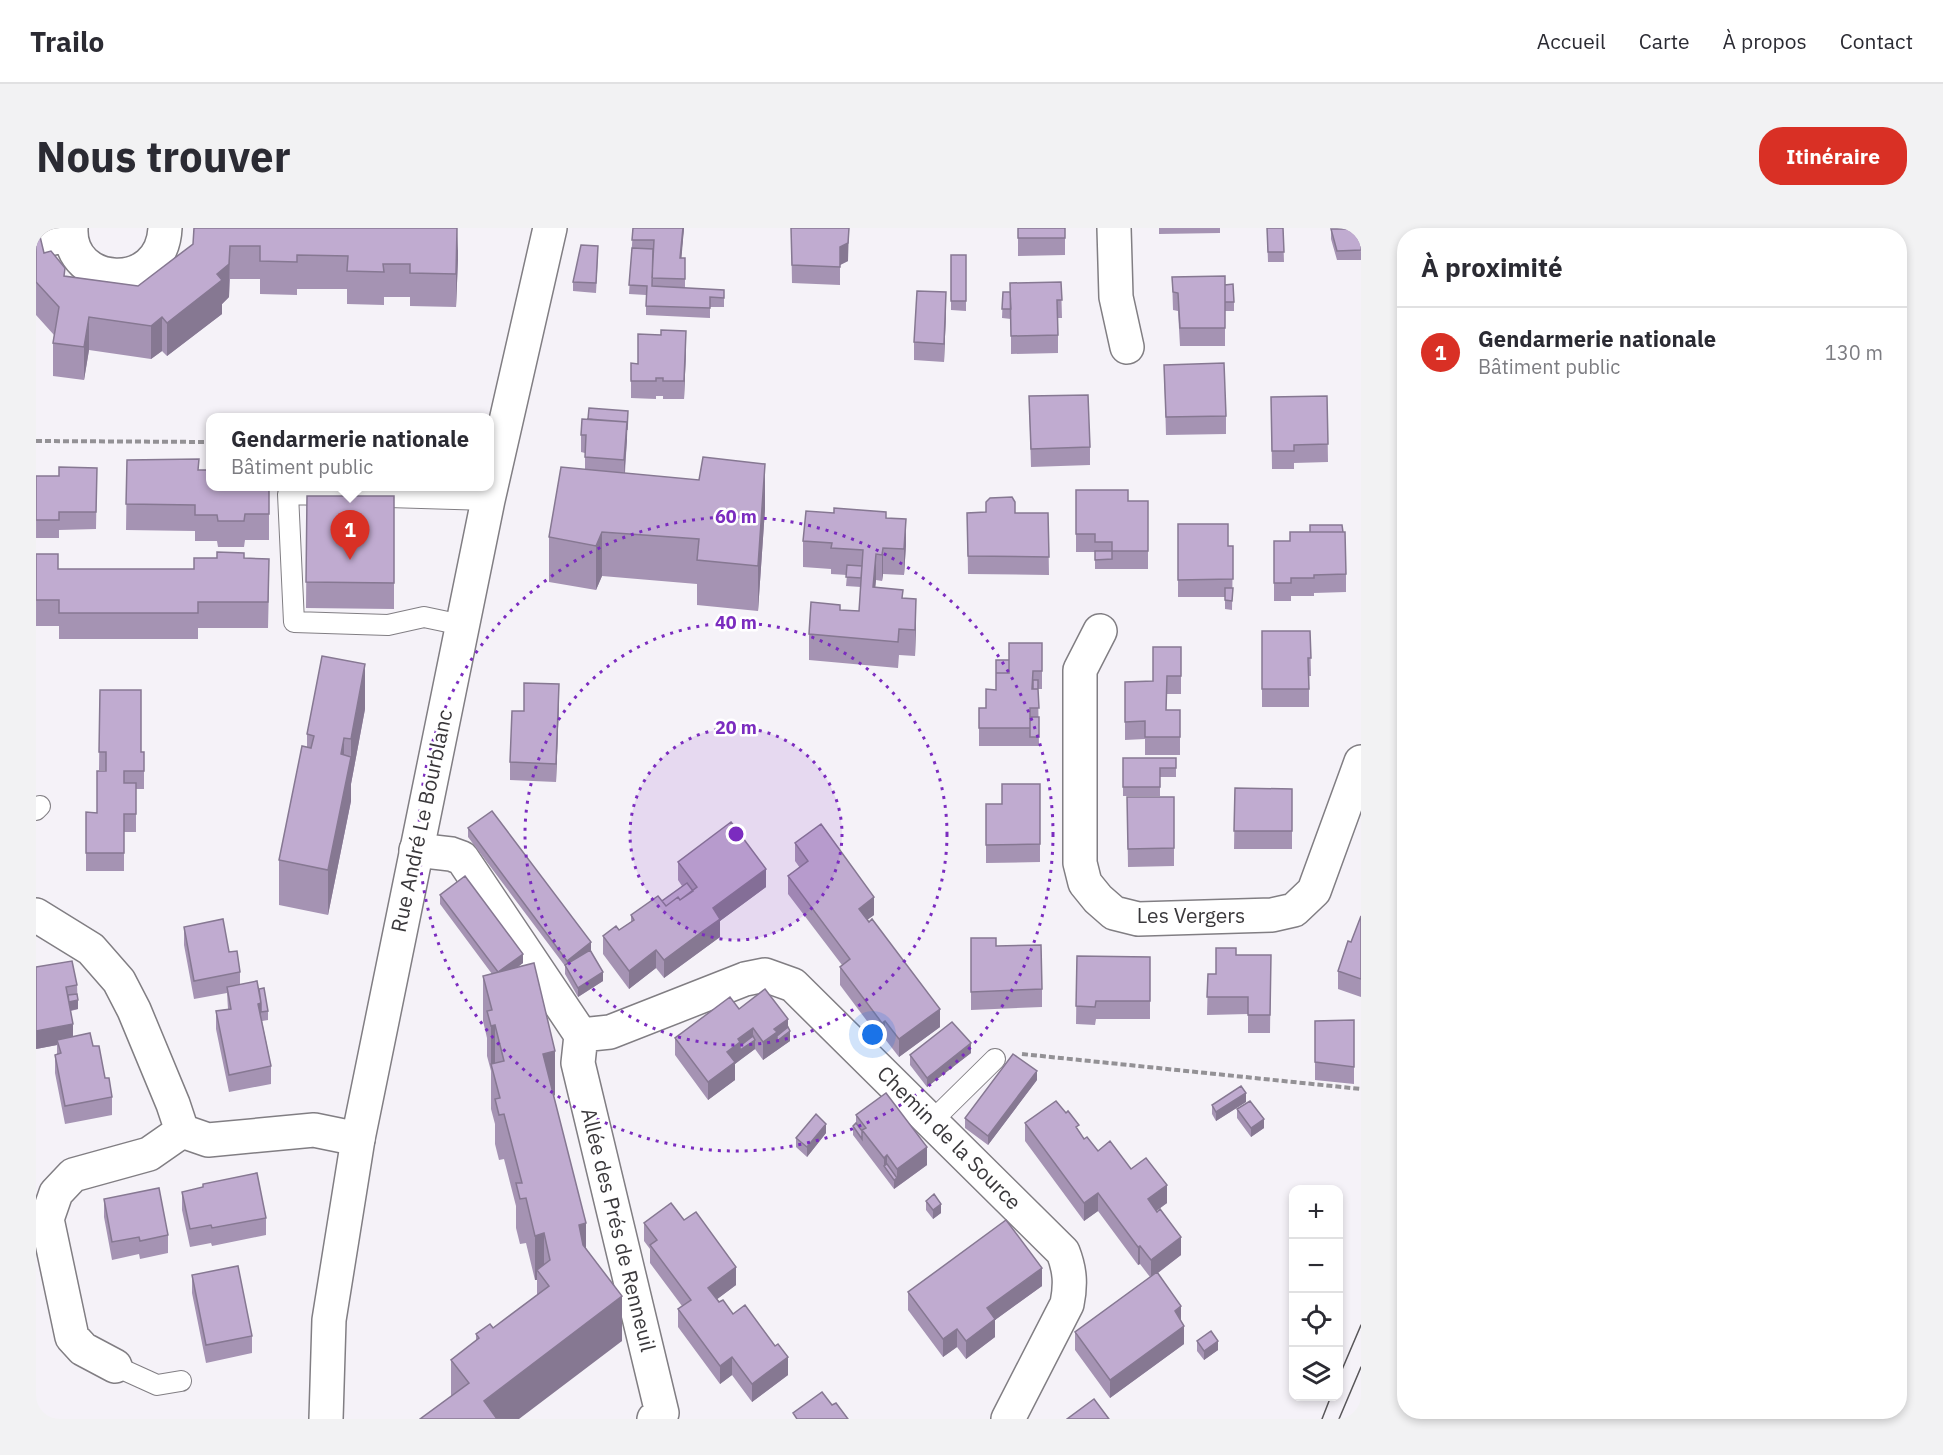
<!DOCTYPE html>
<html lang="fr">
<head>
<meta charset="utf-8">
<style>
  body { margin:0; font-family:"IBM Plex Sans",sans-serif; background:#f2f2f3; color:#2b2b33 }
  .controls { position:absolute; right:18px; bottom:18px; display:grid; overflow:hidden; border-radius:12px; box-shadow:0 3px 9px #0003 }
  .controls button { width:54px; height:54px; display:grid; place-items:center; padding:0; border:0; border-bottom:2px solid #e1e1e2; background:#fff; color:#2b2b33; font:30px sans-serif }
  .you { position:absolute; left:837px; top:807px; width:21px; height:21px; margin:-15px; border:4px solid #fff; border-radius:50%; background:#1a73e8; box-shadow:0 0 0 9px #1a73e833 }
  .badge { display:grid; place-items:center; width:39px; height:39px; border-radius:50%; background:#d93025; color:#fff; font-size:20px; font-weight:700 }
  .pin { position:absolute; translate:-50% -50px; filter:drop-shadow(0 2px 3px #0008) }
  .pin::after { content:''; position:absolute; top:32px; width:21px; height:18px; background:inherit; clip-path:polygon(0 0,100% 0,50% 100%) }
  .popup { position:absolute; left:170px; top:185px; width:288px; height:78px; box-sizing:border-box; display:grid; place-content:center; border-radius:12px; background:#fff; filter:drop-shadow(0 2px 4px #0005); font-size:20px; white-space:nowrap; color:#7c7c81 }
  .popup b { font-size:22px; color:#2b2b33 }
  .popup::after { content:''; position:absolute; left:50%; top:100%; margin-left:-12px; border:12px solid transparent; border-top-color:#fff }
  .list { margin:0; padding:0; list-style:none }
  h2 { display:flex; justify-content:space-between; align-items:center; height:78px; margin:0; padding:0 24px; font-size:26px }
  h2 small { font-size:20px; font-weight:400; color:#7c7c81 }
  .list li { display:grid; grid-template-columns:39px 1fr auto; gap:18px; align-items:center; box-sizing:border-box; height:90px; padding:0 24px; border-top:2px solid #e1e1e2 }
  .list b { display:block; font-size:22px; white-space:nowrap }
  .list p { margin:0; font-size:20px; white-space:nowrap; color:#7c7c81 }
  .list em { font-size:20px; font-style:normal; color:#7c7c81 }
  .icon { flex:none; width:33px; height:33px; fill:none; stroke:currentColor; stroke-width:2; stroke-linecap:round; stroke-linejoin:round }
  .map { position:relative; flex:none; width:1325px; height:1191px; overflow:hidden; border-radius:24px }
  header { display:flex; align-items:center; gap:36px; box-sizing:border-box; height:84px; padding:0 30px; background:#fff; border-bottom:2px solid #e1e1e2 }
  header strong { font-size:28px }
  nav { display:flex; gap:33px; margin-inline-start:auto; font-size:21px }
  .intro { display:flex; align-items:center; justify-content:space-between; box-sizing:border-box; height:144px; padding:0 36px }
  h1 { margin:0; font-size:42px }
  .button { padding:15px 27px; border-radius:24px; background:#d93025; color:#fff; font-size:21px; font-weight:700 }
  main { display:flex; gap:36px; padding:0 36px }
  aside { flex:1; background:#fff; border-radius:24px; box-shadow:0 3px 9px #0003 }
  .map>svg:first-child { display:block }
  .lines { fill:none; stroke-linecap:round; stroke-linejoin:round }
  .lane-casing { stroke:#817e83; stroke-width:22 }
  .street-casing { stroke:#817e83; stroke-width:36 }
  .secondary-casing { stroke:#817e83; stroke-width:36 }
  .path { stroke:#939195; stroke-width:4; stroke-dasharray:6 3; stroke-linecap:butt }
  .lane { stroke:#fff; stroke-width:20 }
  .street { stroke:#fff; stroke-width:33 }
  .secondary { stroke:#fff; stroke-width:33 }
  .tram { stroke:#59575a; stroke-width:1.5 }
  .wall { fill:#a593b3 }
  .shaded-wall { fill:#867892 }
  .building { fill:#c0abd0; stroke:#867892; stroke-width:1.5 }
  .ring { fill:none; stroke:#7b2cbf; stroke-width:3; stroke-dasharray:3 6 }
  .labels { text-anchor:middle; stroke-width:5; stroke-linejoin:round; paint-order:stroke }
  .street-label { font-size:21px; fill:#3a383b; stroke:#fff }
  .centre { fill:#7b2cbf; stroke:#fff; stroke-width:3 }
  .ring-label { font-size:18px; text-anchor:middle; font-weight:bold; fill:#7b2cbf; stroke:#fff; stroke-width:5; stroke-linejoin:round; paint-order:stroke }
</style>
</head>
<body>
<header>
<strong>Trailo</strong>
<nav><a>Accueil</a><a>Carte</a><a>À propos</a><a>Contact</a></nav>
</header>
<div class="intro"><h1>Nous trouver</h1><a class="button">Itinéraire</a></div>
<main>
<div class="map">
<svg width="1325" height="1191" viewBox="0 0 1325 1191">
  <rect width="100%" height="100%" fill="#f5f2f8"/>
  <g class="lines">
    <!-- lane casing -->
    <g class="lane-casing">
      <path id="lane" d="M426,397L388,389L352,397L258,394L252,266L452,272
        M0,582L4,578
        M896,893L959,831
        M79,1138L121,1157L145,1153"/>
    </g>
    <!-- street casing -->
    <g class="street-casing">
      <path id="street" d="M35,0C32,60 126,66 129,0
        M1078,0L1080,69L1091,119
        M0,14L35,6
        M1064,403L1044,442V635L1049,655L1062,671L1078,685L1102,691L1236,687L1258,682L1278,663L1325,534
        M380,622L415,626L426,630L545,807L574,804L709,751L729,747L757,757L1027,1024C1034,1042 1035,1056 1031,1076L972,1191
        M0,687L55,721L83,753L98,782L137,876L146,903
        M545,807L542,835L626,1185L618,1191
        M79,1138L47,1121L36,1109L11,991L20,965L37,947L113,926L146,903L172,912L278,902L322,911"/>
    </g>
    <!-- secondary casing -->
    <g class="secondary-casing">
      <path id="secondary" d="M290,1191L293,1092L322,911L452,272L514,0"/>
    </g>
    <!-- path -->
    <path class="path" d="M0,213L174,214
      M986,826L1325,861"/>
    <!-- lane -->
    <use href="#lane" class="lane"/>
    <!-- street -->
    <use href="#street" class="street"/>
    <!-- secondary -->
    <use href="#secondary" class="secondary"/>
    <!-- tram -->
    <path class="tram" d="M1302,1151L1325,1097
      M1286,1191L1295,1168
      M1303,1191L1325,1139"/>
  </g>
  <!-- wall -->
  <path class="wall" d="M0,0L8,25L29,48L102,58L157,16L158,0L422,31L420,79L374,78V69H348V77L311,76V61H261V67L224,66V51H194L193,69L186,76V86L131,128L126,123L115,131L53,122L48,152L17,148V115L18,107L0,87Z
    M597,0H648L645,30H649V60L688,62V79H674V90L610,87V67L593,66Z
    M755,0L812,33L804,37V57L756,55Z
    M982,0H1029V27L982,28Z
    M1123,0H1184V5L1123,6Z
    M1231,0H1247L1248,34H1232Z
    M1295,1H1325V32H1301L1295,11Z
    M562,27L560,65L537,63V54Z
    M915,27H930V83L915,82Z
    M1136,49L1189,57L1198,74V83H1189V118H1144L1142,83L1137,82Z
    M1025,54L1026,90H1022V125L975,126V85V91L966,90L967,64H974Z
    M910,82L908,134L878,132V114Z
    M650,121L648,171H627V168H620V171L595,170V153L602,136Z
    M1128,137L1190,188V206L1130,207Z
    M993,168L1054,219V237L995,239Z
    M1291,168L1292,234L1258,235V241H1236L1235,169Z
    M592,192L589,245L729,281L722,383L661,377V356L566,348L560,362L513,354V309L549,241V225L545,224V207Z
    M91,232L163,242L233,258V312H209L208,319H182L181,313H159V303L90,302Z
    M61,240L60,301L23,302V310H0V248H23Z
    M1040,262L1092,273H1112V341H1059V324H1040Z
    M271,268H358V381L270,380Z
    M931,285H1012L1013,347L932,346Z
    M850,290L870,317L868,347L847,346L846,353L840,352L839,359L867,370L880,397L879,428L863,427L862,440L773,432V406L804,382L823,383L825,359L810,358L811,347L795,346V341L767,339V313Z
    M1142,296L1192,318H1197L1196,382L1189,381V369H1142Z
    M1238,313L1310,346V364L1278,365V368H1255V373H1238Z
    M0,326L22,341H158L208,330L233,357L232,400H162V411H23V398H0Z
    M1226,403H1274L1275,448H1273V479H1226Z
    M1006,415V461H1002L1003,518H943V480H950L960,462L973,433Z
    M1145,419V466H1131L1130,482H1144V527H1109V511L1089,512V454L1117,453Z
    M64,462L105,524H108V561H100V604H88V643H50V584L61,585L70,543V542H63Z
    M523,474L520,554L474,552V534L488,483Z
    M329,481L315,556V573L292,687L243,677V632L271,519V506Z
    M1087,530H1140V549H1124V568H1087Z
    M1004,556V634L950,635V576H966Z
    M1199,560L1256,561V621H1198Z
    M1091,569H1138V638L1092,639Z
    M432,600L555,723L567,753L542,769L529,746V738L432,609Z
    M759,615L838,687L831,692L904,799L863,829L849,811L846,813L804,757V739L806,737L752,666V648L764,640L759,633Z
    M642,634L730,659L684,693V709L628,750L620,740L593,761L567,726V708L583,702L595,694V687L626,673L646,658L642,652Z
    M404,667L487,735L481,739L519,867L518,868L550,1020L586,1113L415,1168V1132L440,1113V1106L457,1100L501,1067V1052H499L490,1015L484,1016L480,1000V978L468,931L463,932L459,916V896L455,881V843L451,828V810L447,793V748L456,746L404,676Z
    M1325,688V769L1302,761V743L1315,714Z
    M148,699L193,724L204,744V756L223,761L232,783V792L226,793L235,838V856L193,864L180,801V783L192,781L191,765L158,771L148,717Z
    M935,710L960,718L1006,761V779L935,782Z
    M1200,727H1235L1234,805H1212V786L1171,787L1172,746H1180Z
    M1041,728L1114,729V791H1060L1059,797L1040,796Z
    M36,733L41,757L42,781L35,783L37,809L57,818L76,869V887L29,896L19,845V827L21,826V817L0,821Z
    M703,781L752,799L754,813L727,832L719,821L699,836V852L672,872L639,827V810Z
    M1318,792V856L1279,852V793Z
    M935,825L891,859L874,837V827Z
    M1001,852L952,917L929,900V890Z
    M1210,874L1180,893L1176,886V877Z
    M1201,881L1228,900L1215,909L1201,890Z
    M820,887L891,937L858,961L817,907V898L820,895Z
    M989,895L1043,903L1048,911L1062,923L1095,941L1131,975L1120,983L1145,1027L1122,1045L1145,1094L1148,1116L1074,1170L1039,1122V1104L1114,1049L1104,1036L1102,1037L1062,983L1048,993L989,913Z
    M790,905L771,929L760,919V910Z
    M167,956L230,990V1007L176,1018L175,1015L154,1019L146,982V964L167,960Z
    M68,971L132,1007V1025L104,1031L103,1026L76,1032L68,989Z
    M890,973L905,985L897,991L890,982Z
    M608,995L700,1057L681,1071L697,1086L752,1147L716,1174L696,1147L684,1156L642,1099V1081L646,1078L614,1035V1021L608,1013Z
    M156,1047L216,1108V1125L170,1135L156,1065Z
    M1006,1058L959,1092V1109L930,1131L921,1119L907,1129L872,1082V1064Z
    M1161,1113L1182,1122L1168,1132L1161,1123Z"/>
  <!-- shaded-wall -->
  <path class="shaded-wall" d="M422,0V31L420,79V46Z
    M647,0H648L644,48V30Z
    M813,0L812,33L804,37V57V19Z
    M194,18L193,69L186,76V86L131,128V95L181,46Z
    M910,64V82L908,134V116Z
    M53,89V122L48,152V119Z
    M126,89V123L115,131V98Z
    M650,103V121L648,171V153Z
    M591,194V212L588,250V232Z
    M729,236V281L722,383V338Z
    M870,291V317L868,347V321Z
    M566,304V348L560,362V318Z
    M847,320V346L846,353V327Z
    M840,326V352L837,385V359Z
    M880,371V397L879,428V402Z
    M329,436V481L315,556V511Z
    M523,456V474L520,554V536Z
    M308,510V555L305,526Z
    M315,529V573L292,687V642Z
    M730,641V659L684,693V709L628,750V732L677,680Z
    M838,669V687L827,695L823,681Z
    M555,714V723L531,742V733Z
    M620,722V740L593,761V743Z
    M487,726V735L462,754V744Z
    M567,744V753L542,769V760Z
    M42,772V781L31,783V774Z
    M225,775V793L222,776Z
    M904,781V799L863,829V811Z
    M752,791V805L754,803V813L727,832V814L738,801Z
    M849,793V811L846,813V795Z
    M37,796V814L21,812V817L0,821V803Z
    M459,797V842L455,836V843V798Z
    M717,800V814L719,812V821L704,832V822V832L699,836V852L672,872V854L691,824L702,811Z
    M935,815V825L891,859V850Z
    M519,823V867L507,871V826Z
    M1001,843V852L952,917V908Z
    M1210,865V874L1180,893V884Z
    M1228,891V900L1215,909V900Z
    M790,896V905L771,929V919Z
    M891,919V937L858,961V952L861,950V941Z
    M851,927V943L848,938V930Z
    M1131,957V975L1116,986L1112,971Z
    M1062,965V983L1048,993V975Z
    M905,976V985L897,991V982Z
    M550,995V1040L543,997Z
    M508,1005V1050L501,1042V1052H499V1008Z
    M1145,1009V1027L1115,1050V1032Z
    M1104,1018V1036L1102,1037V1019Z
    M700,1039V1057L676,1075L672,1060Z
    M1006,1040V1058L959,1092V1109L930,1131V1113L951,1080Z
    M586,1068V1113L483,1191H448V1173Z
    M1145,1078V1096L1139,1083Z
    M1148,1098V1116L1074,1170V1152Z
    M921,1101V1119L907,1129V1111Z
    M1182,1113V1122L1168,1132V1123Z
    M696,1129V1147L684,1156V1138Z
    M752,1129V1147L716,1174V1156Z"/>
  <!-- building -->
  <path class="building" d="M0,0H2L8,25L15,23L29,40L28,48L102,58L157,16L158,0H421L420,46L374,45V36H347L348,44L311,43L312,28L261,27V34L224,33V18H194L193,36L181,46L186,52L131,95L126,89L115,98L53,89L48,119L17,115L23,79L0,54Z
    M597,0H647L644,30H649V51L616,50L618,12H596Z
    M755,0H813L812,15L804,19V39L756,37Z
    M982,0H1029V10H982Z
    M1231,0H1247L1248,24H1232Z
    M1295,1H1325V22L1301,23Z
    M545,17L562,18L560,55L537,54Z
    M596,20L617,21L616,58L688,62V70L674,69V80L610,78L611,58L593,57Z
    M915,27H930V73H915Z
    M1189,48V100H1144L1142,65L1137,64L1136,49Z
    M1025,54L1026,72H1021L1022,107L975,108L974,55Z
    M1197,56L1198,74H1189V57Z
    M881,63L910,64L908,116L878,114Z
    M967,64H974L975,81H966Z
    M625,102L650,103L648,153H627V150H620V153H595V135L602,136V106L625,107Z
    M1188,135L1190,188L1130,189L1128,137Z
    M1052,167L1054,219L995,221L993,168Z
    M1291,168L1292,216L1258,217V223H1236L1235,169Z
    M553,180L592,183L591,202V194L552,191Z
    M546,191L591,194L588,232L549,229L550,207H545Z
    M667,229L729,236L722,338L661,332L663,311L566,304L560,318L513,309L525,239L663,252Z
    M163,231L162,242H174V258H233V286H209L208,293H182L181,287H159V277L90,276L91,232Z
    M23,239L61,240L60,284H23V292H0V248H23Z
    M1040,262H1092V273H1112V323H1076V314H1059V306H1040Z
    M271,268H358V355L270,354Z
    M976,269L979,274V285H1012L1013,329L932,328L931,285L950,284V274L954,270Z
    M798,280L850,284V290L870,291L868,321L847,320L846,327L840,326L837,359L867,362L866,370L880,371L879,402L863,401L862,414L773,406L775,374L804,377V382L823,383L827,322L795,320L796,315L767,313L770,283L798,285Z
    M1142,296H1192V318H1197V351L1142,352Z
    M1274,297H1306L1307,304H1274Z
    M1254,304H1309L1310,346L1278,347V350H1255V355H1238V313H1254Z
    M1059,323H1076V331L1059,332Z
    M181,324L208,325V330L233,331L232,374H162V385H23V372H0V326H22V341H158V330H181Z
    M811,337L826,338L825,350L810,349Z
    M1189,360H1197L1196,373L1189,372Z
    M1226,403H1274L1275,430H1272L1273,461H1226Z
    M973,415H1006V443H997L996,461H1002L1003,480H994V500H943V480H950V461L960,462V445H973Z
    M1117,419H1145V448H1131L1130,482H1144V509H1109V493L1089,494V454L1117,453Z
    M286,428L329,436L315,511L308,510L305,526L315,529L292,642L243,632L266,518L275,520L278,508L271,506Z
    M960,432H973V445H960V448Z
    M997,452H1002V461H997Z
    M488,455L523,456L520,536L474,534L476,483H488Z
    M64,462H105V524H108V543H88V555H100V586H88V625H50V584L61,585V543H70V524H63Z
    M994,489H1003V509H994Z
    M1087,530H1140V540H1124V559H1087Z
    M966,556H1004V616L950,617V576H966Z
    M1199,560L1256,561V603H1198Z
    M1091,569H1138V620L1092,621Z
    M456,583L555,714L531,733L432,600Z
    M695,594L730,641L677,680L684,691L667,703L628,732L620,722L593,743L567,708L580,698L583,702L598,692L595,687L622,668L630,678L642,669L644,672L661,659L642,634Z
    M785,596L838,669L823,681L833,694L836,691L904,781L863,811L849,793L846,795L804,739L814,731L752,648L772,633L759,615Z
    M429,648L487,726L462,744L404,667Z
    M651,655L657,663L644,672L642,669L630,678L626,673Z
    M1325,688V751L1302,743L1312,713L1315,714Z
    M187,691L193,724L201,723L204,744L158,753L148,699Z
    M935,710H960V718L1005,717L1006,761L935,764Z
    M1180,720H1200V727H1235L1234,787H1212V769H1171L1172,746H1180Z
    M554,722L567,744L542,760L529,737Z
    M1041,728L1114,729V773H1060L1059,779L1040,778Z
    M36,733L41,757L30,759L37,796L0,803V739Z
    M498,735L519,823L507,826L550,995L543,997L547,1017L586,1068L448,1173L461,1191H384L433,1155L415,1132L443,1110L440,1106L454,1096L457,1100L513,1058L501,1042L514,1032L508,1005L499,1008L490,970L484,971L480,955H486L468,886L463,887L459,871L464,870L455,836L468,833L459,797L455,798L451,783L456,782L447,748Z
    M221,753L225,775L222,776L235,838L193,847L180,783L195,781L191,759Z
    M228,760L232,783L225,784V775L223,761Z
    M729,761L752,791L738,801L741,804L727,814L717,800L702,811L704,814L691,824L699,834L672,854L639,810L694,769L703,781Z
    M41,766L42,772L33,774L32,767Z
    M1318,792V839L1279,834V793Z
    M916,794L935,815L891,850L874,827Z
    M752,799L754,803L741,813V808Z
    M54,805L57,818H63L69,850H73L76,869L29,878L19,827L25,825L21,812Z
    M717,808L719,812L704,822V818Z
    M977,826L1001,843L952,908L929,890Z
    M1205,858L1210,865L1180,884L1176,877Z
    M850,865L891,919L861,941L851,927L848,930L826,902L830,900L820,887Z
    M1020,873L1030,885L1032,883L1043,897L1040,899L1048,911L1051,909L1062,923L1074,913L1095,941L1110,930L1131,957L1112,971L1121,984L1124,981L1145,1009L1115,1032L1104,1018L1102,1019L1062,965L1048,975L989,895Z
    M1214,873L1228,891L1215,900L1201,881Z
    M780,886L790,896L771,919L760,910Z
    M820,895L826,903V911L817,898Z
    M851,936L861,950L858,952L848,938Z
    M221,945L230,990L176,1000L175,997L154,1001L146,964L167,959V956Z
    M123,960L132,1007L104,1013L103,1009L76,1014L68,971Z
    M898,966L905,976L897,982L890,973Z
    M635,975L648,992L660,984L700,1039L672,1060L683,1074L687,1072L697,1086L709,1077L739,1118L742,1116L752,1129L716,1156L696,1129L684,1138L642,1081L655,1072L614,1017L621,1012L608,995Z
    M970,992L1006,1040L951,1080L959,1091L930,1113L921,1101L907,1111L872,1064Z
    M202,1038L216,1108L170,1117L156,1047Z
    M1121,1044L1145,1078L1139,1083L1148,1098L1074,1152L1039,1104Z
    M1175,1103L1182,1113L1168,1123L1161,1113Z
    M786,1164L796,1177L800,1175L812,1191H761L757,1185Z
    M1058,1171L1073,1191H1031Z"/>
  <!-- distance rings -->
  <circle cx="700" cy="606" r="106" fill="#7b2cbf" fill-opacity=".12"/>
  <g class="ring">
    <circle cx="700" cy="606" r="106"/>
    <circle cx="700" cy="606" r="211"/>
    <circle cx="700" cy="606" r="317"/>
  </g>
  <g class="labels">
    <!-- street labels -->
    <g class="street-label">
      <text transform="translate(386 593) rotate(-78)" y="7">Rue André Le Bourblanc</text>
      <text x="1155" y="695">Les Vergers</text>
      <text transform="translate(913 910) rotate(45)" y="7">Chemin de la Source</text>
      <text transform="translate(582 1002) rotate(76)" y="7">Allée des Prés de Renneuil</text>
    </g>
  </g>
  <circle cx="700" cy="606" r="9" class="centre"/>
  <g class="ring-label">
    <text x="700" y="295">60 m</text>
    <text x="700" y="401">40 m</text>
    <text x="700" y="506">20 m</text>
  </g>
</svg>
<div class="controls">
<button>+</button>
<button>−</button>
<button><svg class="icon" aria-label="locate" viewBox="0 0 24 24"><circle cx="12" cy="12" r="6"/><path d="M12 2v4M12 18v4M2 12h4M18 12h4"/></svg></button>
<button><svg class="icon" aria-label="layers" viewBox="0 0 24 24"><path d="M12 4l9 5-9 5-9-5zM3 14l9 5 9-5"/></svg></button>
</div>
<div class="you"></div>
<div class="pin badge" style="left:314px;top:332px">1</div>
<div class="popup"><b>Gendarmerie nationale</b>Bâtiment public</div>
</div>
<aside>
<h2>À proximité<small></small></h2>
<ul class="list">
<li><span class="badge">1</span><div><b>Gendarmerie nationale</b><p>Bâtiment public</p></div><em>130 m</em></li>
</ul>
</aside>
</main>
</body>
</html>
